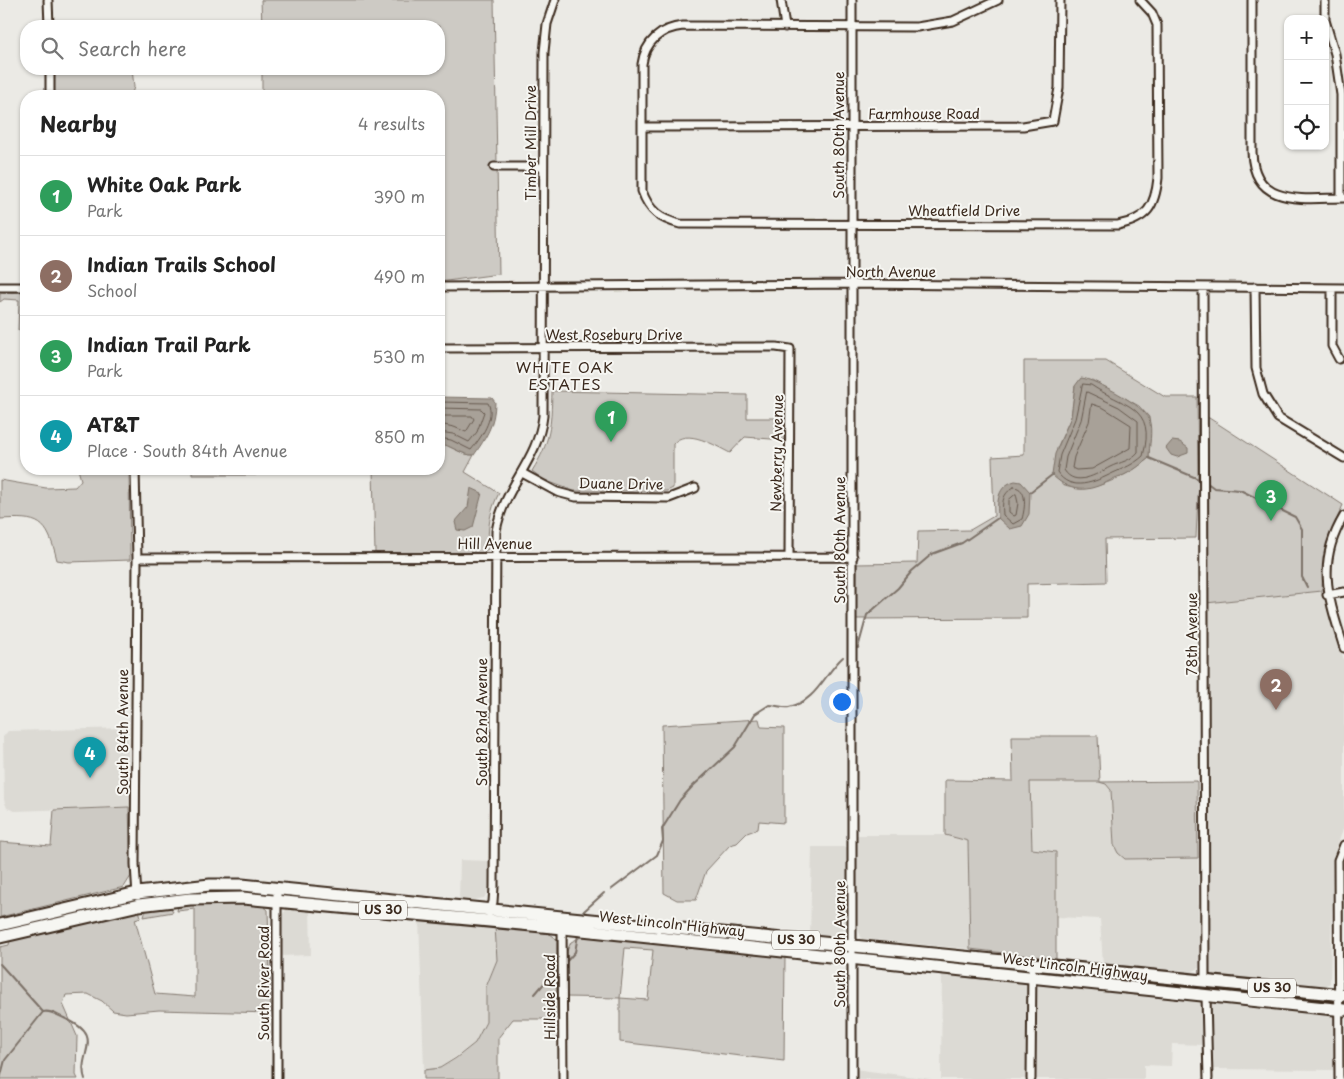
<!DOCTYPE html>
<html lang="en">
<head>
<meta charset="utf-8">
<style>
  body { margin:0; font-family:"Playpen Sans",sans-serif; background:#f6f6f6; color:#222 }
  .controls { position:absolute; right:15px; top:15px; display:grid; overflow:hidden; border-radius:10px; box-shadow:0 1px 4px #0004 }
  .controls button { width:45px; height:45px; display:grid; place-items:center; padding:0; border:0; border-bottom:1px solid #e0e0e0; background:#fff; color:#222; font:25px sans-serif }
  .you { position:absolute; left:841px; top:701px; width:18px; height:18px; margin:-12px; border:4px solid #fff; border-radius:50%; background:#1a73e8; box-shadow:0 0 0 8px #1a73e833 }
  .badge { display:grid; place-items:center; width:32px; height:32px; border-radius:50%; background:#db2777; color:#fff; font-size:16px; font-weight:700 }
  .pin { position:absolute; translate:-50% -41px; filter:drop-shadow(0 1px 2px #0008) }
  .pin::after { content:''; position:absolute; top:26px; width:18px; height:15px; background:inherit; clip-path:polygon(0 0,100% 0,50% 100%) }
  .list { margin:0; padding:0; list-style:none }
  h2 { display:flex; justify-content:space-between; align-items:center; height:65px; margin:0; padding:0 20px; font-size:21px }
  h2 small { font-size:16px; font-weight:400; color:#767676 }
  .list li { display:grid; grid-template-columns:32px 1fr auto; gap:15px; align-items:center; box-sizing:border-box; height:80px; padding:0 20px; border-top:1px solid #e0e0e0 }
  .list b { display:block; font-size:19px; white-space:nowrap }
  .list p { margin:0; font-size:16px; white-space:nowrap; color:#767676 }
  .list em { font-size:16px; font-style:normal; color:#767676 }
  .icon { flex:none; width:28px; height:28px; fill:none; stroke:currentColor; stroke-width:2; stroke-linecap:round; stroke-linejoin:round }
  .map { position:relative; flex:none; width:1344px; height:1079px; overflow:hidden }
  .search { position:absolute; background:#fff; box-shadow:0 1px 4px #0004; left:20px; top:20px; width:425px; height:55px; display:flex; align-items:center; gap:12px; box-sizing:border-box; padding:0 18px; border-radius:20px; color:#767676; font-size:19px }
  .panel { position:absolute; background:#fff; box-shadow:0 1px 4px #0004; left:20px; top:90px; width:425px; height:385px; border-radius:20px }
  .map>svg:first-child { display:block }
  .built { fill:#dcdad4 }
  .green { fill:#cdcac4; stroke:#847a71; fill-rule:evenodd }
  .water { fill:#a8a198; stroke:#7c7167 }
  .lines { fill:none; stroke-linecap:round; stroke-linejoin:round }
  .shore { stroke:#675a4f; stroke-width:1 }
  .stream { stroke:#7c7167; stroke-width:2 }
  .street-casing { stroke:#3b2a1e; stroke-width:11 }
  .primary-casing { stroke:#3b2a1e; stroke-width:15 }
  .street { stroke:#f6f6f2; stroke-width:7 }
  .primary { stroke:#f6f6f2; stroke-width:11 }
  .labels { text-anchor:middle; stroke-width:4; stroke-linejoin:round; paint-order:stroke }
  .shield { fill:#f6f6f2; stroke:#73675e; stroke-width:1 }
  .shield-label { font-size:12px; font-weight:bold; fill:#3b2a1e }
  .street-label { font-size:14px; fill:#3b2a1e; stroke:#f6f6f2 }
  .neighbourhood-label { font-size:15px; letter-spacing:1px; fill:#3b2a1e; stroke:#f6f6f2 }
</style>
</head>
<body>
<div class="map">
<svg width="1344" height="1079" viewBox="0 0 1344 1079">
  <rect width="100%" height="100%" fill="#ebeae5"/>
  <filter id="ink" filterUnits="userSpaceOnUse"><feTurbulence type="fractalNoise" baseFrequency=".02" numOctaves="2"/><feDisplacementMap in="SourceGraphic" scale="10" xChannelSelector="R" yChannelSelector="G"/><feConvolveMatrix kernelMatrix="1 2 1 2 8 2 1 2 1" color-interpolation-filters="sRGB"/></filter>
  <g filter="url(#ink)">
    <!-- built -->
    <path class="built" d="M1322,591L1344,660V827L1333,857L1330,983L1324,987L1308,989L1208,978L1206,603Z
      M128,728L129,807L15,811L7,808L4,800L3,737L8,731Z
      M1030,782H1099L1106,784L1111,790L1114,845L1125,859L1198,858L1199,968L1190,973L1103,965L1100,919L1056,917V852L1032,849Z
      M857,835H945L968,841L970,949L862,939L856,925Z
      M812,847H848L846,928L838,935L810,938Z
      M1342,859H1344V983L1343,981Z
      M460,860L490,861L489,889L484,898L459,902Z
      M310,907L311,955L279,956L280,917L287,909Z
      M419,917L495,926L497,960L486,987V1022L475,1043L440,1068L424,1070Z
      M942,969L1030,980L1028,1079H941Z
      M1033,980L1204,998L1205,1045L1172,1044L1171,1066L1144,1065V1079H1033Z
      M1208,999L1336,1012V1070L1210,1069Z
      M854,1069L931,1079H854Z"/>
    <!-- green -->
    <path class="green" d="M51,0L54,22L98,26H51Z
      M261,0H494L499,274L439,282V96H262V69H439V26H262Z
      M52,69H132L134,87L131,96H52Z
      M26,292V330H18L19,300L4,299L0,302V293Z
      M1024,361H1106L1165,397H1197L1198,478L1201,480L1198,495L1196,538L1105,539L1106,582L1027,584V618L856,619L857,564L917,563L918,531L970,530L994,516L992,457L1024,455ZM1092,380L1139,406L1149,417V458C1128,476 1089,496 1062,485L1057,448L1071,417L1075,386Z
      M552,391L747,395V418H785L784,440L745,437L730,453C716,446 686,427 673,444V488L667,491H574L544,480L532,471C551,441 551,426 552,391Z
      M1206,416L1343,505C1329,535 1322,557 1322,591L1206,603Z
      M439,443C450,445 463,456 474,455L465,472L499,493C489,512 488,528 488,549L482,553H375L373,469H439Z
      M78,469H129L130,560L69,562L57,560C47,519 39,517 0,519V480L46,488L75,487L81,480Z
      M192,469H256V475H192Z
      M759,719L761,727L784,728V823L759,821L758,829L747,833L737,843L730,845L706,871L696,900H677L664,893L662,725Z
      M1012,736H1098L1100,782L1197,781L1198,858L1125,859L1118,853L1114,845L1111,790L1106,784L1099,782H1030L1032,849L1056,852V959L970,949L968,841L945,835V780L1013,781Z
      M129,807L131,876L124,887L0,917V842L51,846L54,810Z
      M206,902L260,903L268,910L271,1013L159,1010L126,1013L113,1011L102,1001L88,994L66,995L63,1004L77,1036L76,1075L78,1079H0V947L9,945L10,939L139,910L141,917L135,919L155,994L195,997V909L177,911L178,906Z
      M170,905L173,912L144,917L146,909Z
      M495,926C513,928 545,925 557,940L556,1019H513L498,1038V1079H424V1070L440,1068L456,1058L475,1043L486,1022V987L497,960Z
      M585,935L785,956L784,1061L620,1042V998L566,997L567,951L571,942ZM625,948L653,950L648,1000L620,998Z"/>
    <!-- water -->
    <path class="water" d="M1081,378C1095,379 1145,406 1149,419C1153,431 1149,446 1149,458C1141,464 1135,470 1126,474C1123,476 1119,476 1115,478C1091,491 1074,496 1052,475L1055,454L1071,417L1075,386Z
      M439,397L492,398L495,402C495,424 486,438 474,455C463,456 450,445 439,443Z
      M1172,441L1180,442L1188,448V453L1177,457L1171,455L1166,448Z
      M1015,481L1021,482L1030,492L1029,514L1022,526L1010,529L998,518C997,501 997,486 1015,481Z
      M471,488L482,493L473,527L465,531L457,530L455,522L468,507Z"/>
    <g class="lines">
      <!-- shore -->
      <path class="shore" d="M1083,384L1091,385C1123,407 1157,405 1143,456C1133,465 1124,468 1113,473C1095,482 1071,493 1057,472L1060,455L1075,419Z
        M1087,392L1119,407L1138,421V452C1131,461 1120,462 1110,467C1097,474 1075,488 1064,470L1066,457L1081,420Z
        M439,402L488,403C496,417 480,439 471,450L451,440L439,438
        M1092,404L1104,408L1131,425L1130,448L1092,469L1076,470L1072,468L1074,457L1089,422Z
        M439,408L481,409L484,412L477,432L469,442L453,434L439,432
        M439,416H472L474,419L466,432L454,427L439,424
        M1014,487C1028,488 1025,508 1022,519L1013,524L1003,515C1002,502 1002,494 1014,487Z
        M1016,494L1018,503L1016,515L1014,516L1009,512V500Z"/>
      <!-- stream -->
      <path class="stream" d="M1149,458L1201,480
        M1206,482L1214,488L1240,490L1295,517L1302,529V577L1307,587
        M1030,492L1052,475
        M858,648L867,615L898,588L912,571L932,554L962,543L998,518
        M612,889L657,855L663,841L662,829L680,800L692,787L735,747L755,714L769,705C776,705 783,708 789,707C816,702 825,673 843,657
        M584,911L604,893
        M566,962L575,952L578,935
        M0,964L43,1012C50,1010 57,1015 64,1018C108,1037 76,1053 85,1079
        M535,994L559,966
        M0,1079L5,1060L43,1012"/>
      <!-- street casing -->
      <g class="street-casing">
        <path id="street" d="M48,0L49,26
          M781,0L785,27
          M852,0V1079
          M998,0L953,21L917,27L683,26C661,28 645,42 642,64V191C649,211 660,219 680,224L1118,225C1147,219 1155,207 1158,178L1157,25L1152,13L1140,0
          M1252,0V152C1254,208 1304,198 1344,198
          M1325,19V0
          M1325,20L1335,54L1341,95V198
          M50,69V96
          M643,127L1023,126L1053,121L1059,88L1060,0
          M494,167H543
          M0,287H26
          M439,287L852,284L1344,288
          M1203,287L1205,981
          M1255,287L1256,368L1263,394L1278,418L1344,458
          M1332,288V346L1339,359
          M439,348L776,347L790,349L789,557
          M135,469L137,558L135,864L137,896
          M522,473L557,492L576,497L669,498L695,488
          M1344,516C1315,564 1329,599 1344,648
          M137,558L853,557
          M1327,595L1344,592
          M489,913L493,902L494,887L496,531C504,486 538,461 543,416L544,52L547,24L555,0
          M562,926L563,1079
          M1206,996L1208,1079
          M277,1079V887
          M1031,1079L1032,963
          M1339,1079L1338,860L1344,845"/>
      </g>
      <!-- primary casing -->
      <g class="primary-casing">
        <path id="primary" d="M0,925L137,893L210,885H242L1344,995
          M0,937L139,905L190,899L243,898L563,928L1344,1010"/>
      </g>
      <!-- street -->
      <use href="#street" class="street"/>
      <!-- primary -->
      <use href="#primary" class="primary"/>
    </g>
  </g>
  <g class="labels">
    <!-- shield labels -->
    <g class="shield">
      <rect x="359" y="900.5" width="48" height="19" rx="4"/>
      <rect x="772" y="930.5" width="48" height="19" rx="4"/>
      <rect x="1248" y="978.5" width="48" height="19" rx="4"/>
    </g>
    <g class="shield-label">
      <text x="383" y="914">US 30</text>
      <text x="796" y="944">US 30</text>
      <text x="1272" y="992">US 30</text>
    </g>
    <!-- street labels -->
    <g class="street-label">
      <text x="924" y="119">Farmhouse Road</text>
      <text transform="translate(839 135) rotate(-90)" y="5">South 80th Avenue</text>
      <text transform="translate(531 143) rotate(-90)" y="5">Timber Mill Drive</text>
      <text x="964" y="216">Wheatfield Drive</text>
      <text x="891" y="277">North Avenue</text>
      <text x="614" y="340">West Rosebury Drive</text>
      <text transform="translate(777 453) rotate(-89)" y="5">Newberry Avenue</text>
      <text transform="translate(621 484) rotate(1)" y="5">Duane Drive</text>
      <text transform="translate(840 540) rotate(-90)" y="5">South 80th Avenue</text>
      <text x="495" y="549">Hill Avenue</text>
      <text transform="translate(1192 634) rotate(-90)" y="5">78th Avenue</text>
      <text transform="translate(482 722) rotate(-90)" y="5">South 82nd Avenue</text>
      <text transform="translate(123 732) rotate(-90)" y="5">South 84th Avenue</text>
      <text transform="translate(672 924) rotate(6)" y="5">West Lincoln Highway</text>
      <text transform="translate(840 944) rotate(-90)" y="5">South 80th Avenue</text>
      <text transform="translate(1075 967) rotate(7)" y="5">West Lincoln Highway</text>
      <text transform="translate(264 983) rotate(-90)" y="5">South River Road</text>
      <text transform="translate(550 997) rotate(-90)" y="5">Hillside Road</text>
    </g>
    <!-- neighbourhood labels -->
    <g class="neighbourhood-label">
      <text x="565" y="373">WHITE OAK<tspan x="565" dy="17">ESTATES</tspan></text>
    </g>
  </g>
</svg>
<div class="controls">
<button>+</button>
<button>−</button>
<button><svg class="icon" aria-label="locate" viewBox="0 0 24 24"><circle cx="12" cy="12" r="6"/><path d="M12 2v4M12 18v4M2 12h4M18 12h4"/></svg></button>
</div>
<div class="you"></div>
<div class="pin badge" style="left:611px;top:442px;background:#2e9e5b">1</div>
<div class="pin badge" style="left:1276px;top:710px;background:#8d6e63">2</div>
<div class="pin badge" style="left:1271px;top:521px;background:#2e9e5b">3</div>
<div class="pin badge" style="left:90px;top:778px;background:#0f9aa8">4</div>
<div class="search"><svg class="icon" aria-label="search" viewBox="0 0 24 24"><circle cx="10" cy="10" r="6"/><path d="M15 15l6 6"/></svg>Search here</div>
<section class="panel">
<h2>Nearby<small>4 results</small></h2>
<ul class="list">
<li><span class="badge" style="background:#2e9e5b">1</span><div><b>White Oak Park</b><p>Park</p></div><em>390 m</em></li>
<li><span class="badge" style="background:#8d6e63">2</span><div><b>Indian Trails School</b><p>School</p></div><em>490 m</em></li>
<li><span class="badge" style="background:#2e9e5b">3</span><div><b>Indian Trail Park</b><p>Park</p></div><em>530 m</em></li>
<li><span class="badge" style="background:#0f9aa8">4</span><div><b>AT&amp;T</b><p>Place · South 84th Avenue</p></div><em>850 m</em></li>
</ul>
</section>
</div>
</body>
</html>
